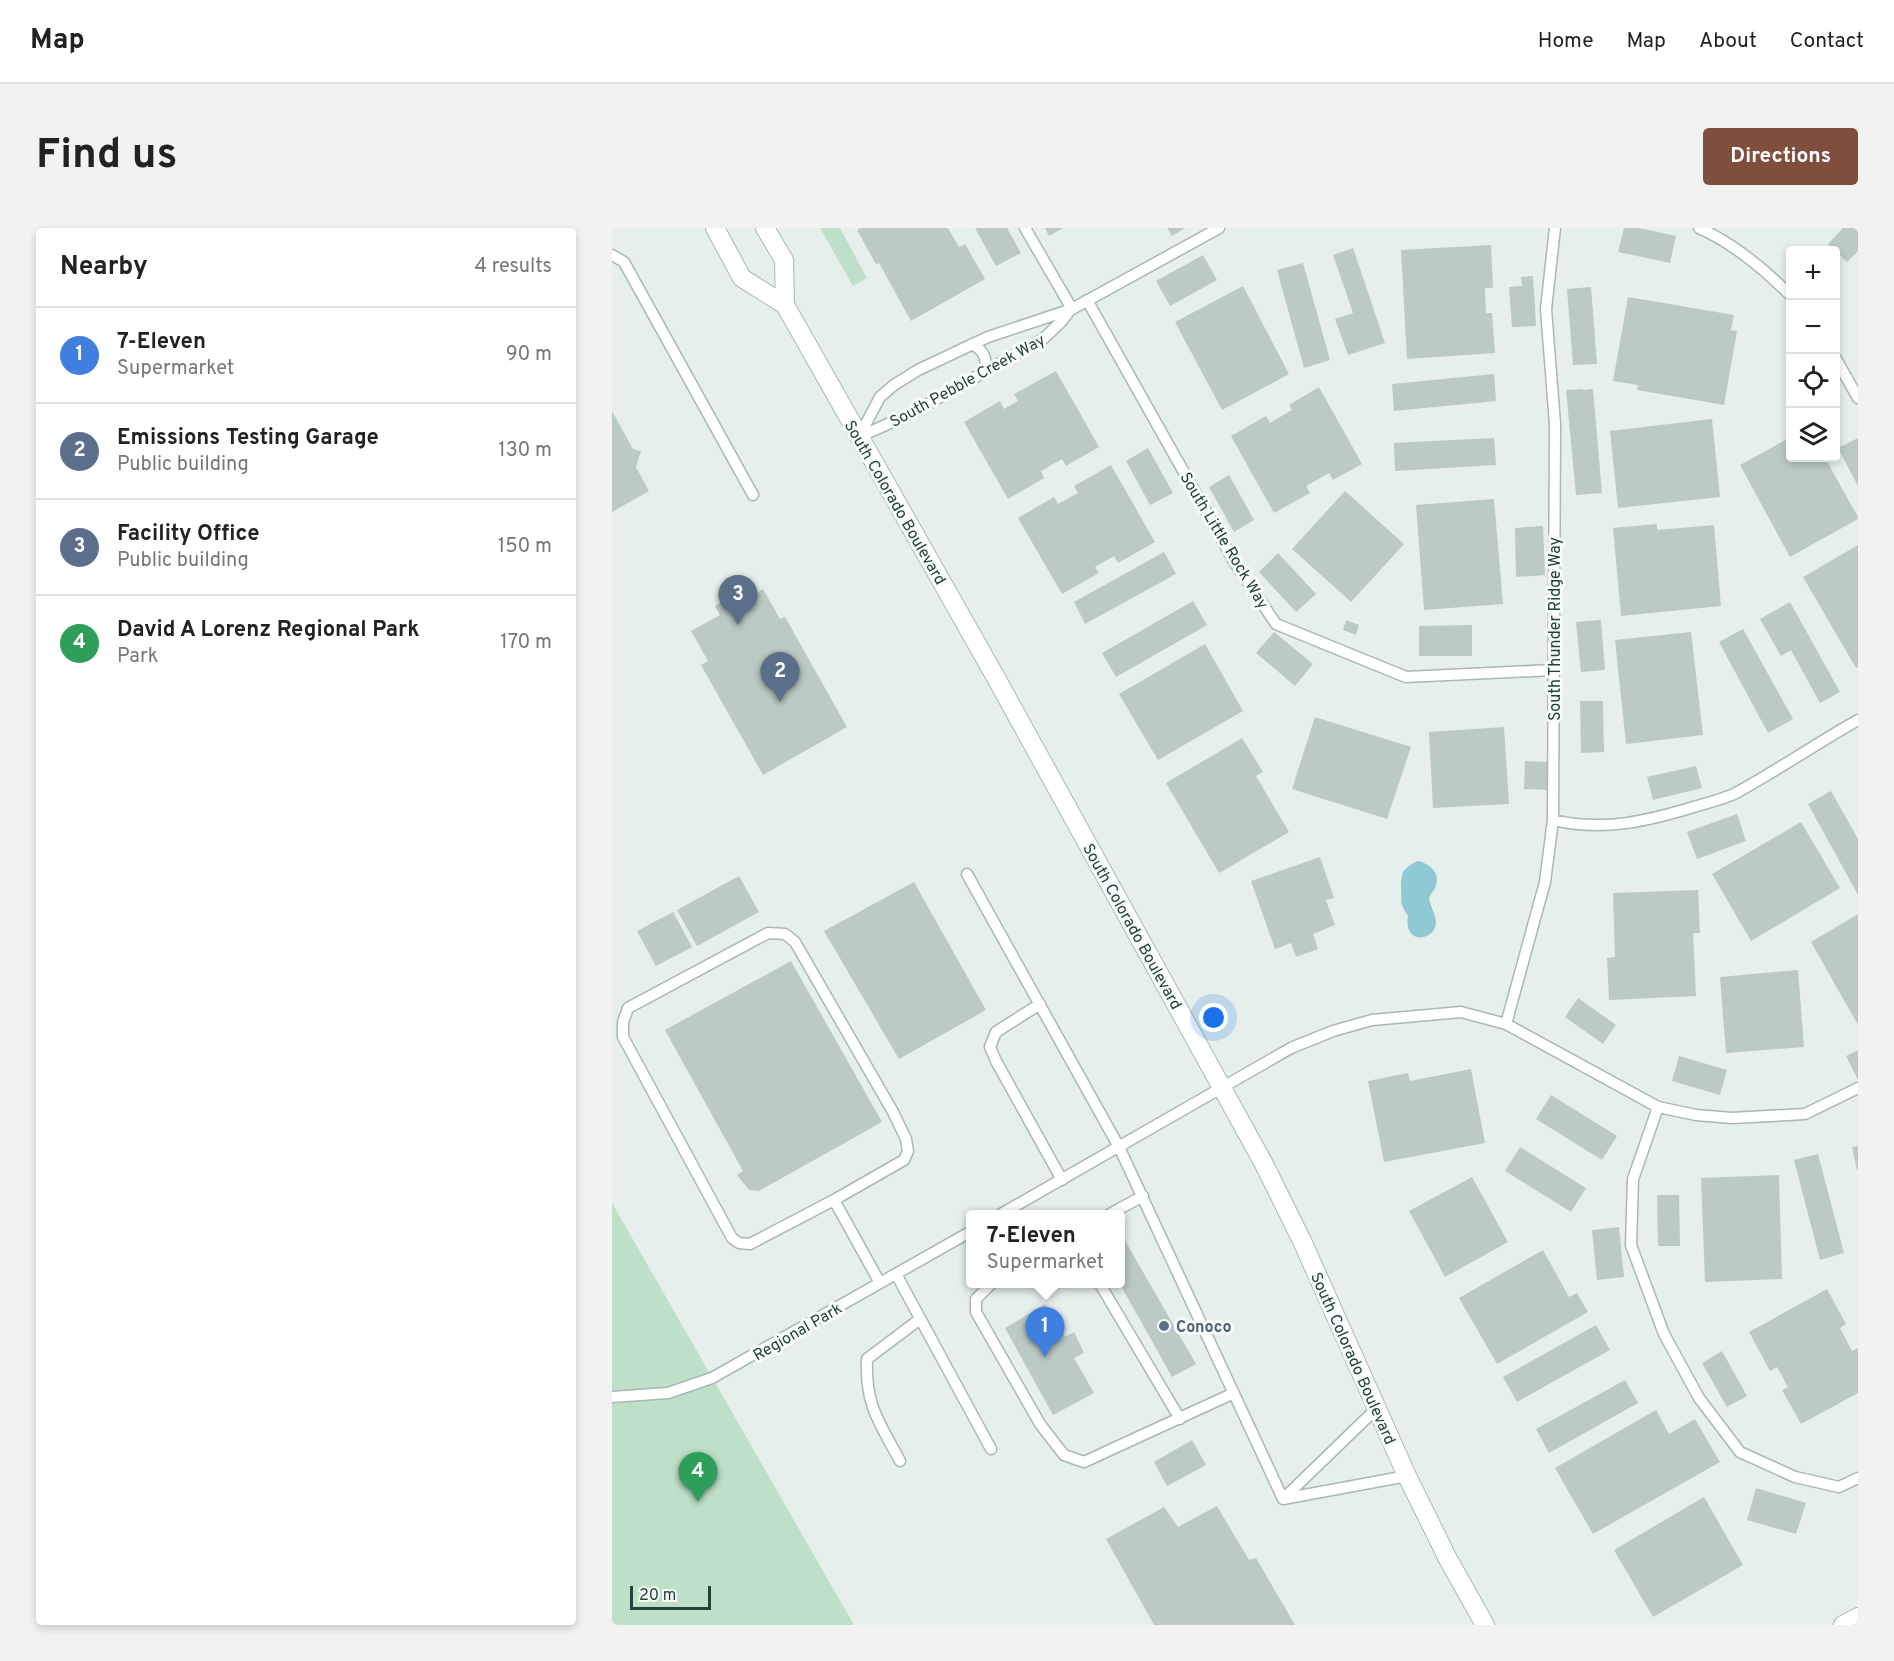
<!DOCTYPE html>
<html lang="en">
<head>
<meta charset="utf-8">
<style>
  body { margin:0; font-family:Overpass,sans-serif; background:#f2f2f2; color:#222 }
  .controls { position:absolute; right:18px; top:18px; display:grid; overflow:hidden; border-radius:6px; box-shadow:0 3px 9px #0003 }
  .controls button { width:54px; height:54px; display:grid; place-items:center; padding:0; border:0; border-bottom:2px solid #e0e0e0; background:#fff; color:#222; font:30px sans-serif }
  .scale { position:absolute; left:18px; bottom:15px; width:81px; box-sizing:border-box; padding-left:6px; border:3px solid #24423a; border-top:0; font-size:16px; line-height:21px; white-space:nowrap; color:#24423a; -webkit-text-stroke:4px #f7fbf9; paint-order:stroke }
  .you { position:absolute; left:602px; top:790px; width:21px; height:21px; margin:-15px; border:4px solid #fff; border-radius:50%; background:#1a73e8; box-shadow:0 0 0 9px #1a73e833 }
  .badge { display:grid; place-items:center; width:39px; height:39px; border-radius:50%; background:#804e3d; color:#fff; font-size:20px; font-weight:700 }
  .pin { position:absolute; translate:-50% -50px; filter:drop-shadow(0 2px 3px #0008) }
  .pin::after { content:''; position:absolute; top:32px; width:21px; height:18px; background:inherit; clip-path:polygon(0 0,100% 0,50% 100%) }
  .popup { position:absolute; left:354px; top:982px; width:159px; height:78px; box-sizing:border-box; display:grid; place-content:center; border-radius:6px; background:#fff; filter:drop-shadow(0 2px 4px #0005); font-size:20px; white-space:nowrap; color:#767676 }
  .popup b { font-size:22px; color:#222 }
  .popup::after { content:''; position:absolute; left:50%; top:100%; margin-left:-12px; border:12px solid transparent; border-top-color:#fff }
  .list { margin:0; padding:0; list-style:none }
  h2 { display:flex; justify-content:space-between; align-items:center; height:78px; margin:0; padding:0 24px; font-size:26px }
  h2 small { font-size:20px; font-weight:400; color:#767676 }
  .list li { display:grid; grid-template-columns:39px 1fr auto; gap:18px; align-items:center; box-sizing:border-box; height:96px; padding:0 24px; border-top:2px solid #e0e0e0 }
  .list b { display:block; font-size:22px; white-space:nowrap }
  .list p { margin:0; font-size:20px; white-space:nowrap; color:#767676 }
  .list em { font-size:20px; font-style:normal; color:#767676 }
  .icon { flex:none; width:33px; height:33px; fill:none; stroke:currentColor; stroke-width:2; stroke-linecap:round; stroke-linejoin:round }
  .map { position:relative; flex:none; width:1246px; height:1397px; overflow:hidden; border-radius:6px }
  header { display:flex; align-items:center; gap:36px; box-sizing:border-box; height:84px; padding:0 30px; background:#fff; border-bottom:2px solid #e0e0e0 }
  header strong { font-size:28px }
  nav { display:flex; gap:33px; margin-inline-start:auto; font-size:21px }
  .intro { display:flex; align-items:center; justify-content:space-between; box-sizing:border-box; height:144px; padding:0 36px }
  h1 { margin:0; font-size:42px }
  .button { padding:15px 27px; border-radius:6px; background:#804e3d; color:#fff; font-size:21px; font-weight:700 }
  main { display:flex; gap:36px; padding:0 36px }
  aside { flex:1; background:#fff; border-radius:6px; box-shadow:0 3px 9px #0003 }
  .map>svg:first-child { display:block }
  .green { fill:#bfe0c8 }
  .water { fill:#8ec9d4 }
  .building { fill:#bbcac4 }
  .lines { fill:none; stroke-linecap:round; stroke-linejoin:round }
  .lane-casing { stroke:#a8b8b2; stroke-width:13 }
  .secondary-casing { stroke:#a4bbb3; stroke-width:20 }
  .lane { stroke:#fff; stroke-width:10 }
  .secondary { stroke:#fff; stroke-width:18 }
  .service-dot { fill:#5c6f8a; stroke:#f7fbf9; stroke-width:2 }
  .labels { text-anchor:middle; stroke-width:6; stroke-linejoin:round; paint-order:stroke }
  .street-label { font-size:16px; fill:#24423a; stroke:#f7fbf9 }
  .service-label { font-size:16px; font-weight:bold; fill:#4e5e75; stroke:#f7fbf9; text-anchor:start }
</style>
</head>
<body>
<header>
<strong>Map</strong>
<nav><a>Home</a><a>Map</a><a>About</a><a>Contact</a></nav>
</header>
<div class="intro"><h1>Find us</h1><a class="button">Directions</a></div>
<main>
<aside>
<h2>Nearby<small>4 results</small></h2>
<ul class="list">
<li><span class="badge" style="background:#3f7fe0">1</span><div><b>7-Eleven</b><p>Supermarket</p></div><em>90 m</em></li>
<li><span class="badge" style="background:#5c6f8a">2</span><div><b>Emissions Testing Garage</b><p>Public building</p></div><em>130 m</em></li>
<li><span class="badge" style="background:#5c6f8a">3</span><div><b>Facility Office</b><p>Public building</p></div><em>150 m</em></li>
<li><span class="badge" style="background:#2e9e5b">4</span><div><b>David A Lorenz Regional Park</b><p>Park</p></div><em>170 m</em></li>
</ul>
</aside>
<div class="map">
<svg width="1246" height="1397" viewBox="0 0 1246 1397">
  <rect width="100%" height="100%" fill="#e6efeb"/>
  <!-- green -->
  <path class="green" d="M208,0H228L255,50L241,58Z
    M0,975L242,1397H0Z"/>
  <!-- water -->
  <path class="water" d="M806,633C818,636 828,644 824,658C822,663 819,665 817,670C818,678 824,687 824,694C824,713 791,718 796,688C787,674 790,675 789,660C789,645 791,639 806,633Z"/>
  <!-- building -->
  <path class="building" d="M248,0H336L347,19L353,16L373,51L299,93L267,35L264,36L245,2Z
    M363,0H395L409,25L384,38Z
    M433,0H451L437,8Z
    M555,0H573L560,8Z
    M1012,0H1027L1064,8L1058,35L1006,24Z
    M1231,0H1246V23L1235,34L1216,16Z
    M879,17L881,60H873L874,85H880L883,125L795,131L789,22Z
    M741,20L773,115L736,127L723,91L741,85L721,27Z
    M591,27L605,52L558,78L544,53Z
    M691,35L718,132L692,140L665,42Z
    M921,48L924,98L900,99L897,59L910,58L909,49Z
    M631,58L677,146L610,182L563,94Z
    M979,59L985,136L961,137L955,61Z
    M1016,69L1122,87L1119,102L1125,103L1112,177L1025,162L1026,157L1001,153Z
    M444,143L487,219L454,238L450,231L429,243L432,250L396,271L352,194L388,173L392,181L406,173L402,166Z
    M882,146L884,173L782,183L780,156Z
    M707,159L750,236L721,252L717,245L694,258L698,265L662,285L619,208L654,188L658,195L680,182L677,177Z
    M971,161V162L981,161L990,265L964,267L954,162Z
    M0,183L21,221L29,223L24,239L37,263L0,284Z
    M1100,191L1108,269L1006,280L998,203Z
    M882,210L884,237L783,243L782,215Z
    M1177,210L1178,230H1213L1246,289V291L1178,329L1128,237Z
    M1246,210V258L1226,220Z
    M536,220L561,265L538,277L514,233Z
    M499,237L543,314L506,335L502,328L483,339L487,345L450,366L406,290L442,269L446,276L466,265L462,258Z
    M617,247L642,292L622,304L597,259Z
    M733,263L792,316L739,374L680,321Z
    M882,271L891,376L812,382L804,277Z
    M1045,296V302L1102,297L1109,378L1009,388L1001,300Z
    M931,298L933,347L904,349L903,300Z
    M1246,317V439L1244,440L1191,349Z
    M552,324L564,346L473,396L462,374Z
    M666,325L704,366L684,384L647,344Z
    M151,361L168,391L173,389L235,499L151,547L89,437L96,433L79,403L108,387L103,378L118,369L123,378Z
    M581,373L595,397L504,449L490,425Z
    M1178,374L1228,464L1208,475L1179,422L1169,428L1148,391Z
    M734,392L747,397L744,407L731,402Z
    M989,392L993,442L969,444L964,394Z
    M860,397V428H807V398Z
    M1131,401L1181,491L1156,505L1107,414Z
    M662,404L701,436L683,458L644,425Z
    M1079,404L1091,507L1014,516L1003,412Z
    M593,416L631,483L546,532L507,466Z
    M968,473H991L992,524L969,525Z
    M703,489L799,519L775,591L680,561Z
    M892,499L897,576L821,580L817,504Z
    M630,510L651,544L644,548L677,604L607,645L554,555Z
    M913,533L935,534V562L912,561Z
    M1084,538L1090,560L1041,572L1035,549Z
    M1219,563L1246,611V667L1196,576Z
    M1125,586L1134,613L1085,631L1075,604Z
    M1189,594L1228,660L1139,713L1100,646Z
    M708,629L722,670L714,672L723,697L701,706L706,721L684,729L679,715L663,721L639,653Z
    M127,648L147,684L85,718L65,682Z
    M302,654L374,782L287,831L212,703Z
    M1086,662L1088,705H1081L1084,768L997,772L995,730L1003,729L1001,665Z
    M61,684L80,719L44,738L25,703Z
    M1246,686V797L1199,714Z
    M179,733L270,894L147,963L137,962L125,947L131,943L53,802Z
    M1186,742L1192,819L1114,825L1108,749Z
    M966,770L1004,797L991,816L953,789Z
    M1246,822V852L1234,828Z
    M1067,828L1115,842L1108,867L1060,853Z
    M859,841L873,915L772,934L756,853L796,845L798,853Z
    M939,867L1005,908L990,932L924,891Z
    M1246,918V942H1245L1240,919Z
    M908,919L974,960L959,984L893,943Z
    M1206,926L1232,1025L1208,1032L1182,932Z
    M1167,947L1170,1051L1093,1054L1089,950Z
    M860,949L896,1014L833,1049L797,983Z
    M1045,967H1067L1068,1018H1046Z
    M1007,999L1012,1049L985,1052L980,1002Z
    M508,1004L584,1136L560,1149L508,1056Z
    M931,1022L957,1069L965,1065L976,1084L885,1136L847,1070Z
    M1215,1061L1234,1096L1228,1100L1240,1123L1246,1120V1165L1189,1196L1170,1162L1176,1159L1165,1139L1158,1143L1137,1104Z
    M433,1076L453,1109L462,1104L472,1125L462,1130L482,1165L441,1187L393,1100Z
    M984,1097L998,1122L905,1174L891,1149Z
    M1110,1123L1135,1168L1115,1179L1090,1135Z
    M1013,1152L1026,1175L937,1225L924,1201Z
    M1044,1182L1057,1206L1083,1191L1108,1234L981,1306L943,1240Z
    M580,1212L594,1237L555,1258L542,1234Z
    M1144,1260L1194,1275L1184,1306L1135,1292Z
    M1092,1269L1131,1337L1041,1389L1002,1322Z
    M605,1278L637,1332L644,1330L683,1397H542L494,1311L552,1279L566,1299Z"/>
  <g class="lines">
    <!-- lane casing -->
    <g class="lane-casing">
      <path id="lane" d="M413,0L460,81
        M1087,0C1121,15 1152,41 1178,67
        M0,27L12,34L141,267
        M475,72L623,335L664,396L794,449L941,442
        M360,116C372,123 376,130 372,144
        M1224,131L1246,170
        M247,209L268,169L282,157L306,142L376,109L460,81L607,0
        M247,209L298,186L431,111L449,94L459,81
        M941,592C992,604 1036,593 1085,578C1098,574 1112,571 1124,565C1166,542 1205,515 1246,492
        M355,646L507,919L671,1271
        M428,776L384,804L378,819L384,833L450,952
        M894,796L933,654L941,592L943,196L934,81L943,0
        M1046,879L1021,951L1019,1017L1052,1106L1087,1170L1128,1224L1183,1249L1227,1259L1246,1250
        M222,972L138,1016L127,1015L120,1010L11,809V794L16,780L156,705L173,706L183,714L281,884L294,911L296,923L292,932L222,972L268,1055
        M389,986L679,820L721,803L760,792L849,784L894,796L1046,879L1084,887L1120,890L1193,886L1246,860
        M498,986L531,968
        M284,1046L379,1221
        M379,1056L364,1071V1084L428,1196L452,1227L472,1234L622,1165
        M488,1056L568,1191
        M0,1169L56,1165L100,1150L358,1004
        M288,1233C267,1194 253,1177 255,1131L308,1091
        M671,1271L764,1181
        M671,1271L795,1248"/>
    </g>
    <!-- secondary casing -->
    <g class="secondary-casing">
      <path id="secondary" d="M103,0L130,50L173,77
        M153,0L172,32L173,77L383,448L652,936L691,1015L795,1248L836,1331L873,1397
        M1231,1397L1246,1389"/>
    </g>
    <!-- lane -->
    <use href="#lane" class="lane"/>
    <!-- secondary -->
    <use href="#secondary" class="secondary"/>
  </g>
  <!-- markers -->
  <circle class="service-dot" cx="552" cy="1098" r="6"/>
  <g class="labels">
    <!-- street labels -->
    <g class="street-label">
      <text transform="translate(355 152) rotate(-29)" y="6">South Pebble Creek Way</text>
      <text transform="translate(284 274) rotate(60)" y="6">South Colorado Boulevard</text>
      <text transform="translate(613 312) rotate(59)" y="6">South Little Rock Way</text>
      <text transform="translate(942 401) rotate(-90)" y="6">South Thunder Ridge Way</text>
      <text transform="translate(521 698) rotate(61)" y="6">South Colorado Boulevard</text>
      <text transform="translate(185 1103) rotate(-30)" y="6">Regional Park</text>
      <text transform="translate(742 1130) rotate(66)" y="6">South Colorado Boulevard</text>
    </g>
    <!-- service labels -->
    <g class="service-label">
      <text x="564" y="1104">Conoco</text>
    </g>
  </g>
</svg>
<div class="controls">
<button>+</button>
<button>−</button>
<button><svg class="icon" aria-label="locate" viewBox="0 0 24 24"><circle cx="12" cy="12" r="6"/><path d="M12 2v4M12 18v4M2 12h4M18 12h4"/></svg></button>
<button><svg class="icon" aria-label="layers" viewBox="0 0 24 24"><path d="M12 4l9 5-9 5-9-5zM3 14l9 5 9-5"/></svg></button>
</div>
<div class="scale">20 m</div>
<div class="you"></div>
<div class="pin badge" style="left:433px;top:1129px;background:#3f7fe0">1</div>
<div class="popup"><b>7-Eleven</b>Supermarket</div>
<div class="pin badge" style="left:168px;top:474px;background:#5c6f8a">2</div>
<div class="pin badge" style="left:126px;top:397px;background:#5c6f8a">3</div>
<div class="pin badge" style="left:86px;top:1274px;background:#2e9e5b">4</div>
</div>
</main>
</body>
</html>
